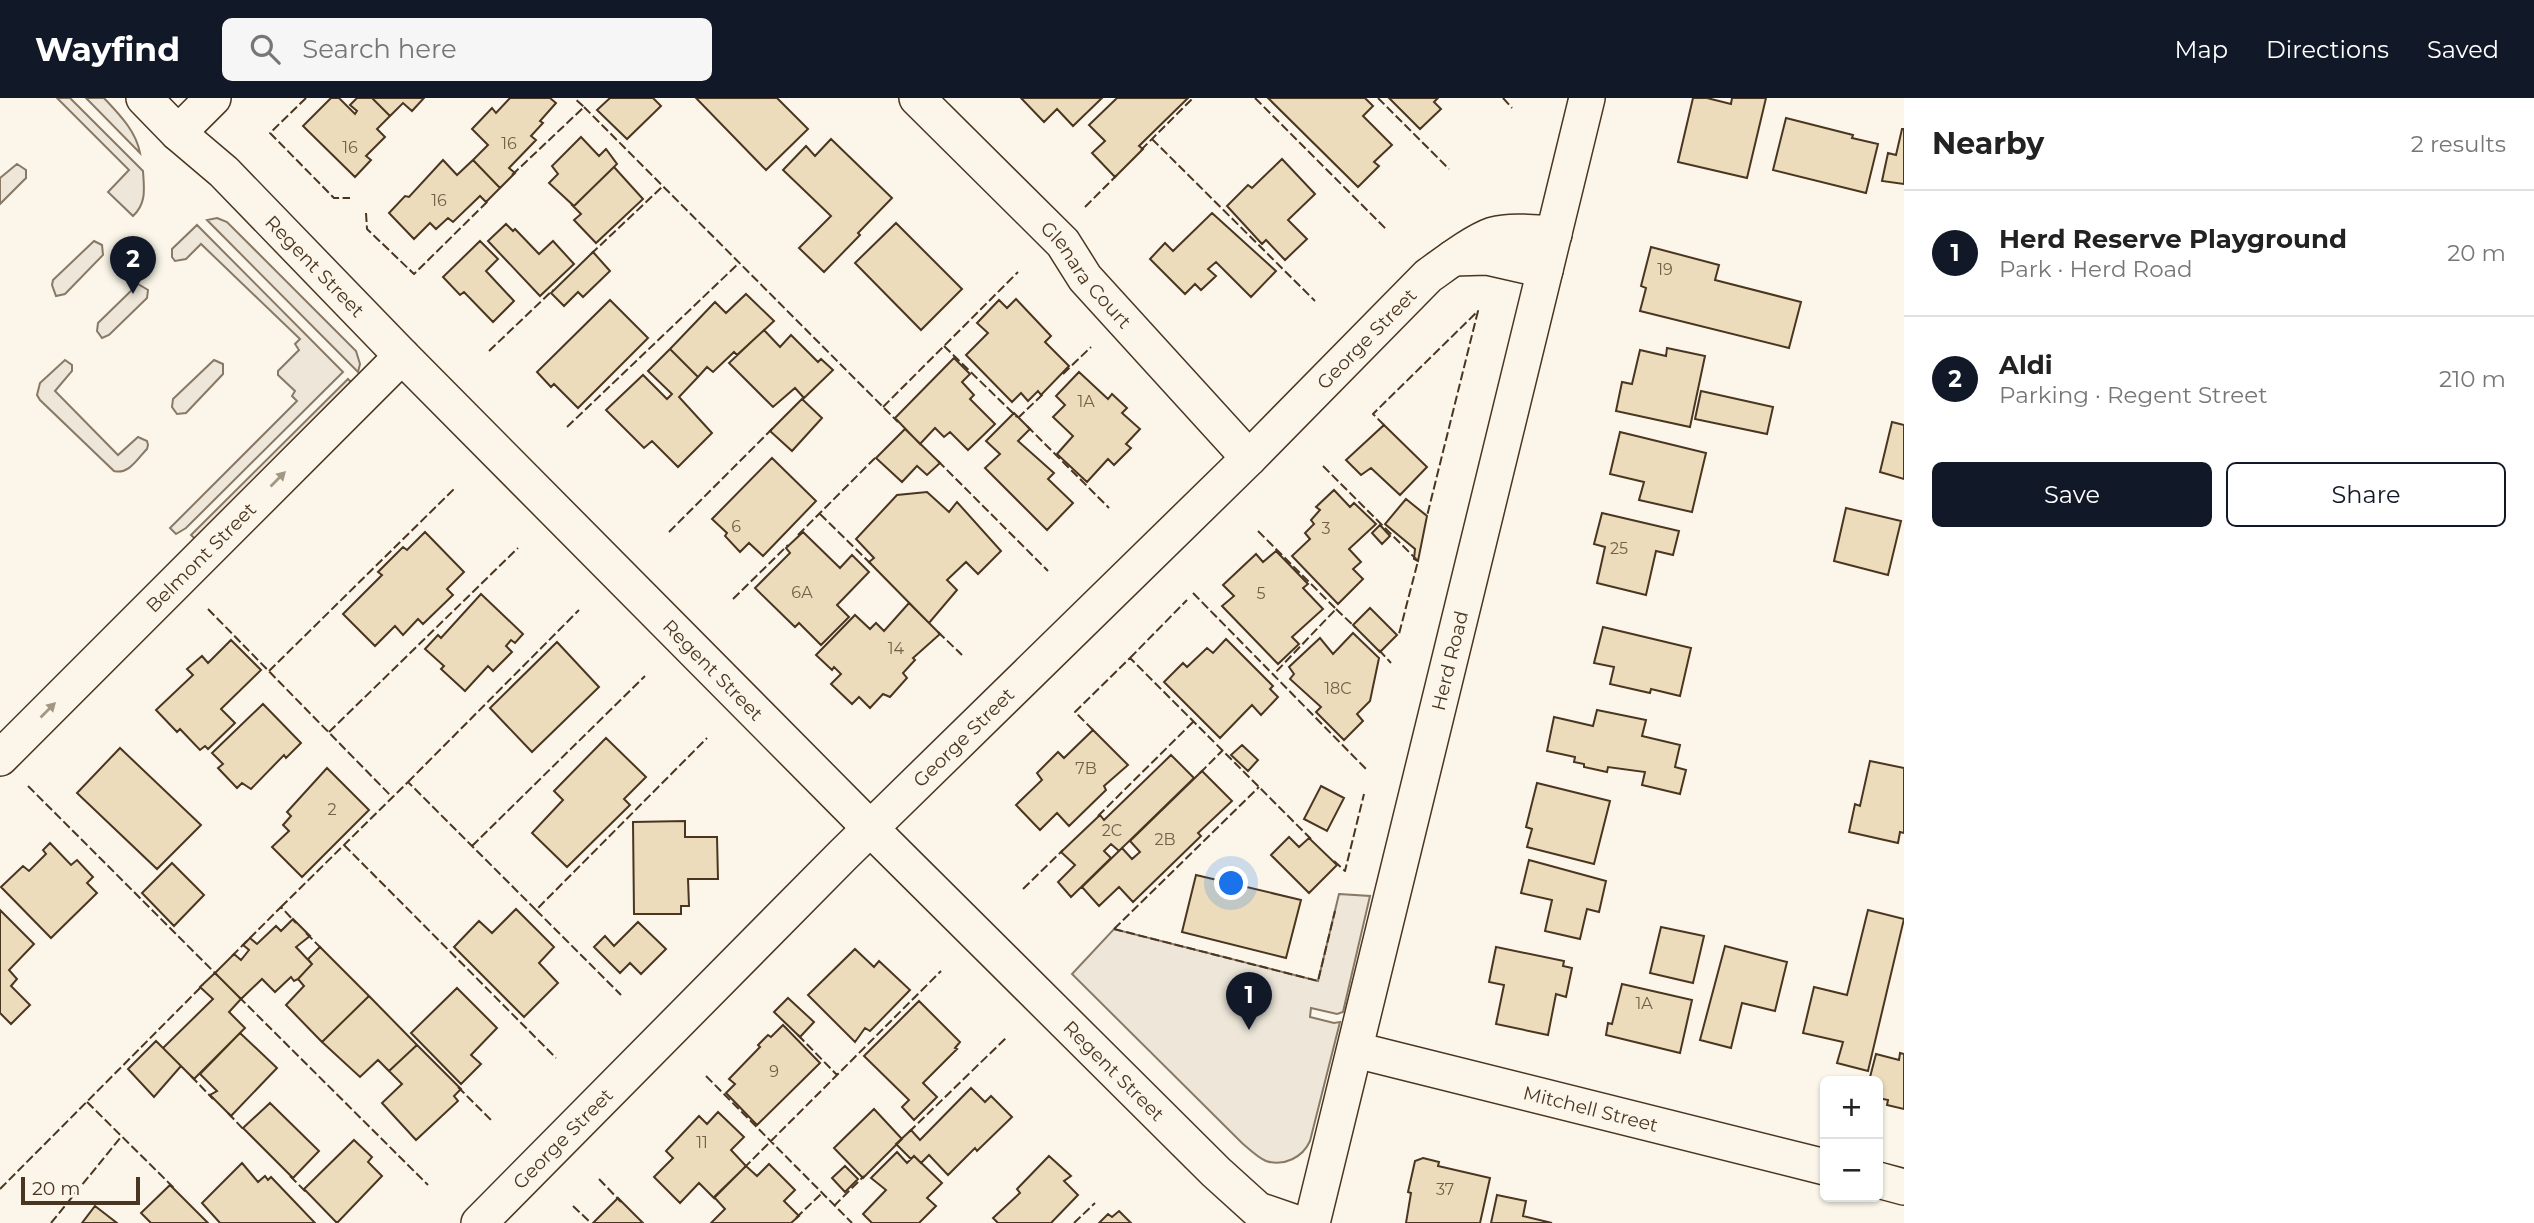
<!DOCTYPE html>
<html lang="en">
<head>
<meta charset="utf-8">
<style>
  body { margin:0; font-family:Montserrat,sans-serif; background:#f6f6f6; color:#222 }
  .controls { position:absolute; right:21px; bottom:21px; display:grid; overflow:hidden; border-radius:10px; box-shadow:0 2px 5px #0004 }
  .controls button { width:63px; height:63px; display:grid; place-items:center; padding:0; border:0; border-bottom:2px solid #e0e0e0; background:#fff; color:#222; font:35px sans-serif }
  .scale { position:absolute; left:21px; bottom:18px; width:119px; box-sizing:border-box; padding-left:7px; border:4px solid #4a3520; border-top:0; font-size:19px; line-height:24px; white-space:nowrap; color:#4a3520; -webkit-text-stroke:5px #fbf6e9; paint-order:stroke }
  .you { position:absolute; left:1232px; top:786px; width:24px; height:24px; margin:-18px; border:5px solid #fff; border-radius:50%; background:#1a73e8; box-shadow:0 0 0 10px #1a73e833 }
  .badge { display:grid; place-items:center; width:46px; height:46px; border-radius:50%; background:#111827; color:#fff; font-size:23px; font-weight:700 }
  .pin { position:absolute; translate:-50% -58px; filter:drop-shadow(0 2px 4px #0008) }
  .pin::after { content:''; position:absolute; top:37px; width:24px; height:21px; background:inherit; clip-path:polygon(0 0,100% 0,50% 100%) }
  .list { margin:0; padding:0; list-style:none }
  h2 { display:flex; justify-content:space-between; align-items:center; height:91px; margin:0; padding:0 28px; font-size:30px }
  h2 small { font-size:23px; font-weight:400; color:#767676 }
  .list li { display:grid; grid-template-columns:46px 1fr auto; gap:21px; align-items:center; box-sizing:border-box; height:126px; padding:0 28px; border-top:2px solid #e0e0e0 }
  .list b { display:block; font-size:26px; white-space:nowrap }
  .list p { margin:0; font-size:23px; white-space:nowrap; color:#767676 }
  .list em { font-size:23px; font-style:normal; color:#767676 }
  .actions { display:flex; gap:14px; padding:21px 28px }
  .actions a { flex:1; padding:16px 0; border:2px solid #111827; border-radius:10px; text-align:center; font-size:24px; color:#111827 }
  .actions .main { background:#111827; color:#fff }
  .icon { flex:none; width:38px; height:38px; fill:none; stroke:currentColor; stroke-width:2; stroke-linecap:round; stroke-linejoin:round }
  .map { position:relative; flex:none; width:1904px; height:1125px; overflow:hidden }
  header { display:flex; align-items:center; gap:42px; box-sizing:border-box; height:98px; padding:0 35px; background:#111827; color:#fff }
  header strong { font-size:33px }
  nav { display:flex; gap:38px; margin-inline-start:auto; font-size:24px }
  .search { width:490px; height:63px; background:#f6f6f6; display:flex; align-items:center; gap:18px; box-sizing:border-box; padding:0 24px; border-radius:10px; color:#767676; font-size:26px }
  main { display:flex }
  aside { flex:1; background:#fff }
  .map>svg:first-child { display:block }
  .green { fill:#ede6d9; stroke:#887966; stroke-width:2 }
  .building { fill:#ecdcbc; stroke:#4a3520; stroke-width:2 }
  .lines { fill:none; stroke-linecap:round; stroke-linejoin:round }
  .street-casing { stroke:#4a3520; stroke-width:38 }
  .street { stroke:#fbf6e9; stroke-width:35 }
  .fence { stroke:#4a3520; stroke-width:2; stroke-dasharray:9 3.5; stroke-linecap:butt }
  .oneway { fill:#a29684 }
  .labels { text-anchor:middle; stroke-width:5; stroke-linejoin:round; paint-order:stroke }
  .number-label { font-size:16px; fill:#725f47 }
  .street-label { font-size:19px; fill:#4a3520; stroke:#fbf6e9 }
</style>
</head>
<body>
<header>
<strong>Wayfind</strong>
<div class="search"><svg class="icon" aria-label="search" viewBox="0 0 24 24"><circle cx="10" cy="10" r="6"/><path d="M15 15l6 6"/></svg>Search here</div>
<nav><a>Map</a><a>Directions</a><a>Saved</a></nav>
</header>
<main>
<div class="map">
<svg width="1904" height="1125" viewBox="0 0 1904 1125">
  <rect width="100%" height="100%" fill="#fbf6e9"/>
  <!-- green -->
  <path class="green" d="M57,0H70L143,73C144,90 147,105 133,118L108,94L129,72Z
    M86,0H104C119,16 136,33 140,55Z
    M17,66L26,72V80L0,106V80Z
    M217,120L227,124L356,253L360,266L358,274L207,122Z
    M197,127L343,274L186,430L176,436L170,430L297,303L292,298L295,293L278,277V273L299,252L295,246L300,241L201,146L186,161L175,163L172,159V151Z
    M94,143L102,147L103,157L65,196L56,198L52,187L53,182Z
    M138,186L148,192L147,200L109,237L102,240L97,233L98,225Z
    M65,262L72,267V273L55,293L118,357L138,339L147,343L148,347L147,351C137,361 129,377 114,373L40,302L37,297L40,285Z
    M214,262L223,266V276L186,315L177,316L172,309L173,301Z
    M348,281L353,286L198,439L194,440L191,437Z
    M1339,796L1370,798L1343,914L1337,916L1311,910L1310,919L1334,925L1340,924L1310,1043C1303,1059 1284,1069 1266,1063C1257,1059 1249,1051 1242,1045L1072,876L1114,831L1318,883Z"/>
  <!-- building -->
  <path class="building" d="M331,0H339L355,16L357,13L350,7L357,0H372L390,18L377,31L385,39L366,58L371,62L355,79L303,28Z
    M372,0H424L412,13L403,5L390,18Z
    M510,0H550L556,5L540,23L543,25L531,38L536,42L509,70L515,75L500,90L473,62L488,47L472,31L492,10L496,15Z
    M610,0H653L661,8L627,41L597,12Z
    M696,0H777L808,31L766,72Z
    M1021,0H1102L1073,28L1057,11L1044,24Z
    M1117,0H1188L1139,48L1143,51L1115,79L1092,55L1105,43L1089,27Z
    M1268,0H1365L1373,8L1363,18L1392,47L1374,64L1379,68L1358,89Z
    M1389,0H1438L1434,4L1441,11L1420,31Z
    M1693,0H1707L1731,6L1732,0H1766L1747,80L1678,64Z
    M1786,20L1853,37L1852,40L1878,46L1866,95L1773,72Z
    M1902,31H1904V86L1882,83L1888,55L1896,57Z
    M581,39L599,58L606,51L617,66L574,108L549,85L558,76L552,68Z
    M831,41L892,100L858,135L860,137L824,174L799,150L831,118L783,72L806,48L815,58Z
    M1282,61L1315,96L1288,122L1307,141L1285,162L1266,142L1262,146L1227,108L1248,87L1252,90Z
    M443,62L457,77L473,62L500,90L486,104L480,98L453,124L448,120L436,131L430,125L414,141L389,115L405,98L409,99Z
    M614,69L643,101L596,145L574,122L581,116L571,106L574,108Z
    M1212,115L1276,173L1251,199L1216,164L1208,171L1216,178L1201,192L1195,186L1185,196L1150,161L1165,145L1173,153Z
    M896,125L962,191L921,232L855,165Z
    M506,126L513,133L515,131L539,156L553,143L574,166L540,198L488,143Z
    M480,143L498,161L486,173L514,203L493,224L464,194L460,197L443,179Z
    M1651,149L1719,167L1715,182L1801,204L1789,250L1640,213L1646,190L1641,188Z
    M593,154L610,173L583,199L578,194L564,208L551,195Z
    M746,196L774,223L737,257L734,254L713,274L707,269L698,279L670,251L715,204L726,215Z
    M1016,201L1051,238L1045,244L1069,268L1041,297L1038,293L1028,303L1021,295L1012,304L966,257L988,235L977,225L999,202L1007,210Z
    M610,202L648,240L578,310L554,286L551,289L537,274Z
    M764,232L780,249L791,237L818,264L821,261L833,272L804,300L795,290L773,309L729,265Z
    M1667,250L1705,258L1690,329L1616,313L1622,284L1632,286L1640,252L1666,258Z
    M670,251L698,279L679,299L712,335L678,369L652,343L644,350L606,312L643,277L667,301L672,296L648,273Z
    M954,260L970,276L962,284L974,297L970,301L995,326L968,352L950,334L944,339L935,330L920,346L895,320Z
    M1079,274L1108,301L1112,296L1127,310L1122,315L1140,331L1126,346L1131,350L1114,367L1108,361L1087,384L1057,356L1073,338L1053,319L1065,307L1056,298Z
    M1701,293L1773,309L1767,336L1695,321Z
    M802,301L822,320L792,353L770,333Z
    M1014,315L1030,331L1018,343L1054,375L1048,381L1073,405L1047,432L985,370L1000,356L986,343Z
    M1892,324L1904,327V381L1880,374Z
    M1384,327L1427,369L1400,397L1371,370L1361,377L1346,362Z
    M905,331L940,365L927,377L917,368L902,384L876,360Z
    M1620,334L1706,355L1692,414L1639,402L1644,384L1610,376Z
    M772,360L816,403L763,458L749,445L740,454L725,438L727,435L712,421Z
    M1334,392L1350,409L1354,405L1376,426L1349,451L1361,464L1353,471L1363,481L1338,506L1292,458L1310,441L1305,435L1314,426L1311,422L1320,412L1316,409Z
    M927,394L949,414L957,404L1001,453L978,476L966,464L947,482L957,492L929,525L869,464L874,460L856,441L897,397Z
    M1406,401L1427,418L1418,463L1414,461L1415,451L1385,426Z
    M1846,410L1901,423L1888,477L1834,463Z
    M1602,415L1679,433L1673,457L1656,453L1646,497L1597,485L1605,449L1594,446Z
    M1380,427L1390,438L1382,446L1372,435Z
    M425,434L464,474L447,491L453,497L423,526L418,521L403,537L395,528L375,548L343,516L382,477L378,474L403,449L407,452Z
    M803,434L840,470L852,457L869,474L837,507L849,519L821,547L799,525L795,529L755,490L790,455L786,450Z
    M1276,453L1308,486L1303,490L1323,511L1292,539L1299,546L1278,566L1222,508L1234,498L1223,487L1256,456L1263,464Z
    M481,496L523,536L515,545L511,542L506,548L512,554L493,573L488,568L465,593L441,571L444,568L425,551L438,537L441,540Z
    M909,505L940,536L913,560L915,562L903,575L907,580L890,599L883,596L870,610L859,599L852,606L831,586L841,576L834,569L832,572L816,557L855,517L870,531L876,525L884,533Z
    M1370,510L1397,537L1380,554L1353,527Z
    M1603,529L1691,550L1680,598L1651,591L1650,595L1610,586L1614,569L1594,565Z
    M1353,535L1379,560L1370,603L1357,616L1363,623L1344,642L1316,614L1321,609L1290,581L1294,576L1289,569L1320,540L1333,556Z
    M1226,541L1273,588L1270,591L1278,599L1261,617L1252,607L1220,640L1164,584L1183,565L1187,569L1207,550L1213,555Z
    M231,542L261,572L221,611L235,625L208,651L205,648L200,652L180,631L177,634L156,612L193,577L187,571L202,558L208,565Z
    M557,544L599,589L532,654L490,610Z
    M263,606L301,645L286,660L284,657L251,691L242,685L237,690L218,670L223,666L212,655Z
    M1597,612L1646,622L1642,638L1680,647L1675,669L1686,672L1680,696L1642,687L1645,674L1608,669L1607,674L1584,669V666L1574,664L1575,659L1547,653L1554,619L1593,628Z
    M1093,632L1128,667L1104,688L1106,692L1069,728L1057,715L1040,732L1016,707L1042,682L1037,675L1058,654L1064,660Z
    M606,640L646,679L624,701L630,707L567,769L532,735L563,702L554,693Z
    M1242,647L1258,662L1248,673L1231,657Z
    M120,650L201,727L157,771L77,695Z
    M1171,657L1194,680L1119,753L1111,746L1104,753L1111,760L1071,799L1058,784L1075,767L1061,754L1100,717L1104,722Z
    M1870,663L1904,670V735L1900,734L1898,745L1849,734L1855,706L1860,708Z
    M327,670L369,712L302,779L272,749L289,733L283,727L291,718L287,714Z
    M1202,673L1232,703L1198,735L1201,738L1133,804L1119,789L1099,808L1082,789L1122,750L1132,761L1140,754L1130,743Z
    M1537,685L1610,703L1594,766L1527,749L1532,731L1526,729Z
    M1321,688L1344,700L1327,733L1304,721Z
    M685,723V739H717L718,781H688L689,808H681V816H634L633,724Z
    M1289,739L1299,749L1309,740L1337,767L1309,795L1271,757Z
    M50,745L71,767L77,762L93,779L87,785L97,795L51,840L1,789L23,768L29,773L46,756L43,752Z
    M1529,762L1606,783L1599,814L1587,811L1580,841L1545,833L1552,802L1521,795Z
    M172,765L204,797L174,828L142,795Z
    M1196,777L1301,802L1286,860L1182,834Z
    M516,811L554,849L539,865L558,885L524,919L454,849L479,823L492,835Z
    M0,812L34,846L9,872L17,881L11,888L30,907L11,926L0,915Z
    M1868,812L1904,821L1868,973L1837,965L1843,944L1803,935L1814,889L1847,897Z
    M293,821L310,838L296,849L312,866L298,881L294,883L291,879L275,894L262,881L241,901L215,875L234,856L241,862L249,852L243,847L250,840L257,846L276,828L281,833Z
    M638,824L666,851L641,876L630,865L620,875L594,849L605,838L614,848Z
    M1661,829L1704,838L1693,885L1650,875Z
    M1725,848L1787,864L1775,913L1742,905L1731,950L1700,942Z
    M320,849L369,898L322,944L286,907L304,888L298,881L312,866L308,861Z
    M1496,849L1564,863L1563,868L1572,870L1566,899L1556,896L1548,937L1496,926L1504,887L1489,884Z
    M855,851L874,869L879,863L910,892L870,933L865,930L855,944L808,897Z
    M215,875L241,901L229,914L245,930L194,981L163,950L213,901L200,889Z
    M1622,886L1692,902L1680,955L1606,937L1608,925L1612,926Z
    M457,890L497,930L471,957L481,966L461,986L411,935Z
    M369,898L417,947L389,973L378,962L360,979L322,944Z
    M788,900L814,924L800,939L774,914Z
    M919,903L960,944L955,950L957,951L923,985L937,999L914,1022L902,1009L909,1002L864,958Z
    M783,927L820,965L757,1027L726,995L735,986L729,981L760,949L758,947L768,937L771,939Z
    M240,935L277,970L231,1018L210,997L217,993L200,976Z
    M156,943L181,968L154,999L128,971Z
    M417,947L461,991L454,998L458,1003L416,1042L382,1005L402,986L389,973Z
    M1900,955L1904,956V1011L1887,1007L1888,1002L1878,1000V983H1869L1876,956L1899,962Z
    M971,990L985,1004L991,998L1012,1019L977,1053L975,1050L948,1077L929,1057L921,1065L914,1058L911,1061L896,1046L911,1032L920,1042Z
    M270,1005L319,1053L293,1080L243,1030Z
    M874,1011L902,1041L863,1080L834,1050Z
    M718,1014L744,1039L731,1052L746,1068L714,1100L699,1085L680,1105L654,1079L673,1060L666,1053L699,1018L707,1026Z
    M354,1042L372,1059L368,1064L382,1078L337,1125L304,1091Z
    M897,1054L907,1065L914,1058L942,1085L927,1100L936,1108L919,1125H872L863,1116L886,1092L871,1080Z
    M1049,1058L1071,1078L1064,1083L1078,1097L1051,1125H998L993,1120L1020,1095L1017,1091Z
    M1423,1060L1439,1064L1438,1068L1490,1080L1480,1125H1406L1411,1095L1408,1094L1415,1063Z
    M242,1065L258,1084L265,1078L268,1082L271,1079L315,1125H220L202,1105Z
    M769,1066L795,1092L784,1103L799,1118L791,1125H711L725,1111L714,1099L746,1068L757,1078Z
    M845,1068L858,1081L845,1094L832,1080Z
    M170,1087L208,1125H151L141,1115Z
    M1497,1097L1526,1103L1523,1118L1552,1125H1491Z
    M618,1100L643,1125H593Z
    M95,1108L117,1125H82Z
    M1119,1113L1131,1125H1099L1108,1116L1112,1119Z"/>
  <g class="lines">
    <!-- street casing -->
    <g class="street-casing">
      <g id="street">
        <path id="s1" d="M144,0L178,35L224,74L402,258L870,730L1216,1074L1258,1112L1296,1125"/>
        <path id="s2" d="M917,0L1063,145L1085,180L1249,360"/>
        <path d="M178,35L213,0"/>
        <path d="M1453,160L1487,159L1545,172"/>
        <path id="s3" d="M0,660L402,258"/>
        <path id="s4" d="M1356,952L1825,1069"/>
        <path d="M1878,1082L1904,1089"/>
        <path id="s5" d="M479,1125L843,757L1249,360L1428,178C1445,166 1473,144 1493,137C1511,132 1535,135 1554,136"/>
        <path id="s6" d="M1312,1125L1587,0"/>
      </g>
    </g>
    <!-- street -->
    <use href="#street" class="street"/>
    <!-- fence -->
    <path class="fence" d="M306,0L270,35L334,100H350
      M1255,0L1387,132
      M1378,0L1449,71
      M1503,0L1512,10
      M584,9L898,324
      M1152,41L1315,203
      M1141,52L1193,0
      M512,77L584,9L574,0
      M1085,109L1117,77
      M366,115L367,131L414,176L488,103
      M591,156L662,89
      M944,248L1017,319
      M489,253L553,192
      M1063,276L1091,249
      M883,309L1018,174
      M1018,320L1043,296
      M1384,327L1373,316L1478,213L1427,418
      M1027,328L1109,410
      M567,329L739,165
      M938,363L1048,473
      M1323,368L1418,463L1399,536L1397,537
      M820,416L872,467
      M1258,433L1336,511L1273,577
      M669,434L773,330
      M798,437L877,358
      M1193,495L1367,672
      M733,501L788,447
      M208,511L392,699
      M1336,511L1356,530
      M938,534L962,557
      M1379,552L1391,565
      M1130,560L1187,502
      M269,573L455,390
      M1093,632L1075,614L1130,560L1311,741
      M329,634L518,450
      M1200,675L1223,652
      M408,684L579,512
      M28,688L217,877
      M1098,718L1194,623
      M344,747L556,960
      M472,748L645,578
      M1334,763L1345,773L1364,696
      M1023,791L1063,752
      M281,809L408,684L536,812L707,640
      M536,812L621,897
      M1114,831L1318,883L1335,813
      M1114,831L1259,689
      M306,835L323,852
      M232,858L281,809L296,825
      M239,899L428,1087
      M798,937L837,977
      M191,978L213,1001
      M706,978L852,1125
      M458,989L493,1024
      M87,1004L174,1090
      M228,1015L245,1033
      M909,1034L1007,939
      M744,1070L941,873
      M290,1078L307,1095
      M599,1081L621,1104
      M0,1091L203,887
      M573,1108L591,1125
      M834,1108L864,1078
      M796,1120L822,1095
      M51,1125L121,1039
      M1074,1125L1095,1105"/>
  </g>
  <!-- one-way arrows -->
  <defs><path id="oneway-solid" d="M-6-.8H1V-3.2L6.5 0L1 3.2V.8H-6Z" transform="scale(1.75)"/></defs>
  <g class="oneway">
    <use href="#oneway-solid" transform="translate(278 381) rotate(-45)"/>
    <use href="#oneway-solid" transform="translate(48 612) rotate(-45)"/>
  </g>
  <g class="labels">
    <!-- number labels -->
    <g class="number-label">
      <text x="509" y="51">16</text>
      <text x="350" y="55">16</text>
      <text x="439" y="108">16</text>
      <text x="1665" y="177">19</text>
      <text x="1086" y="309">1A</text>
      <text x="736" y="434">6</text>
      <text x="1326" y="436">3</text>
      <text x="1619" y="456">25</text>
      <text x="802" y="500">6A</text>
      <text x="1261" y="501">5</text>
      <text x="896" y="556">14</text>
      <text x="1338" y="596">18C</text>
      <text x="1086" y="676">7B</text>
      <text x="332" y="717">2</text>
      <text x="1112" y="738">2C</text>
      <text x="1165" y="747">2B</text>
      <text x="1644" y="911">1A</text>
      <text x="774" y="979">9</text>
      <text x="702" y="1050">11</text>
      <text x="1445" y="1097">37</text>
    </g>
    <!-- street labels -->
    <g class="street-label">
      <text dy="7" stroke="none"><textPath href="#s1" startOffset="240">Regent Street</textPath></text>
      <text dy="7" stroke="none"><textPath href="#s2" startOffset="245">Glenara Court</textPath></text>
      <text dy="7" stroke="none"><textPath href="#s5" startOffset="1253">George Street</textPath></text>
      <text dy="7" stroke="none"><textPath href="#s3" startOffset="284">Belmont Street</textPath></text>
      <text dy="7" stroke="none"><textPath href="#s6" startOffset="579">Herd Road</textPath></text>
      <text dy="7" stroke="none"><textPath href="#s1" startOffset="807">Regent Street</textPath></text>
      <text dy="7" stroke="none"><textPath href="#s5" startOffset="686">George Street</textPath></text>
      <text dy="7" stroke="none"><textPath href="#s1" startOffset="1374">Regent Street</textPath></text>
      <text dy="7" stroke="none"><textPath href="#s4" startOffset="242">Mitchell Street</textPath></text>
      <text dy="7" stroke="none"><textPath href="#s5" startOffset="119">George Street</textPath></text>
    </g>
  </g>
</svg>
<div class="controls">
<button>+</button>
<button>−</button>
</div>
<div class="scale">20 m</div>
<div class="you"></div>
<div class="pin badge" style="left:1249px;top:932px">1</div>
<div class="pin badge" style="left:133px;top:196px">2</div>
</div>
<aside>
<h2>Nearby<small>2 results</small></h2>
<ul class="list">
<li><span class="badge">1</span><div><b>Herd Reserve Playground</b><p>Park · Herd Road</p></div><em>20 m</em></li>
<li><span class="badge">2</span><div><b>Aldi</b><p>Parking · Regent Street</p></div><em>210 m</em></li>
</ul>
<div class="actions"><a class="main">Save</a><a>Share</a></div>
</aside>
</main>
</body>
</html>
